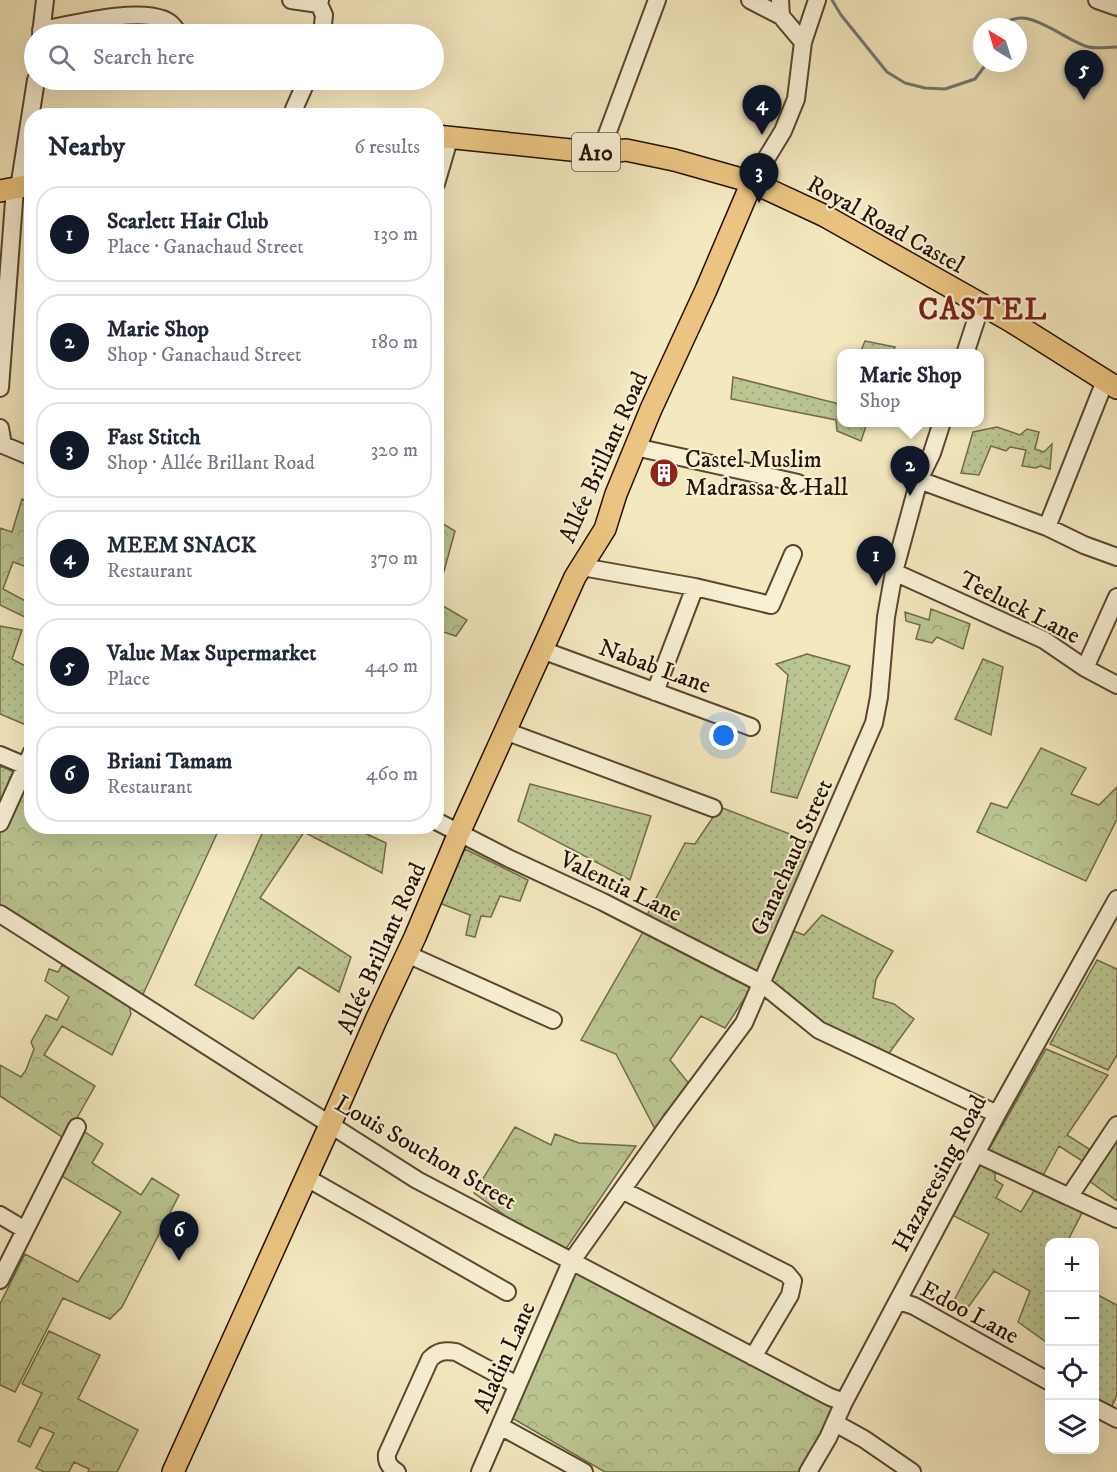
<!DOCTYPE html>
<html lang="en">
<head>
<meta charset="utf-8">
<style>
  body { margin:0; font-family:"IM FELL DW Pica",serif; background:#f6f6f7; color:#1f2937 }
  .controls { position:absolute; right:18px; bottom:18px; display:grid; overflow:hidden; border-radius:12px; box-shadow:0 6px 24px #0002 }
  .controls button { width:54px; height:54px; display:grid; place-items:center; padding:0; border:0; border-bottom:2px solid #e0e1e3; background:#fff; color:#1f2937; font:30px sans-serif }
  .compass { position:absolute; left:973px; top:18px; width:54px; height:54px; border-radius:50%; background:#fff; box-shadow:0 6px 24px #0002; rotate:322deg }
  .you { position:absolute; left:724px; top:736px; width:21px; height:21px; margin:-15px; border:4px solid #fff; border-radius:50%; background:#1a73e8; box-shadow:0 0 0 9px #1a73e833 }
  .badge { display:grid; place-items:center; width:39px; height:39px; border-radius:50%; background:#111827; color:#fff; font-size:20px; font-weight:700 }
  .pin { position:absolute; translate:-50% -50px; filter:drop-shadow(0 2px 3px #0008) }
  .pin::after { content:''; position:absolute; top:32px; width:21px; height:18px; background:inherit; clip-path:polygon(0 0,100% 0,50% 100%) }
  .popup { position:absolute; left:837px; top:349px; width:147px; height:78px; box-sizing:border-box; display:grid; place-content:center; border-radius:12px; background:#fff; filter:drop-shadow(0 2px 4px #0005); font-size:20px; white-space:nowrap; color:#747a83 }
  .popup b { font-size:22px; color:#1f2937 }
  .popup::after { content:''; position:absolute; left:50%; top:100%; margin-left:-12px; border:12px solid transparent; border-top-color:#fff }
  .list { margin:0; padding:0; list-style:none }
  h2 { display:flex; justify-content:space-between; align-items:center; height:78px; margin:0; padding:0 24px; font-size:26px }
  h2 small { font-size:20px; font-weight:400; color:#747a83 }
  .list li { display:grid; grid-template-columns:39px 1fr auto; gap:18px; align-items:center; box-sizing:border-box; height:96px; margin:0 12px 12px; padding:0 12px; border:2px solid #e0e1e3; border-radius:24px }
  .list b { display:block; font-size:22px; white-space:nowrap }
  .list p { margin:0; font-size:20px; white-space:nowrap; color:#747a83 }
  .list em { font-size:20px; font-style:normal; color:#747a83 }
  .icon { flex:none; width:33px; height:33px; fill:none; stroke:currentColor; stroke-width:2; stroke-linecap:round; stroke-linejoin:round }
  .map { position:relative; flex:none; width:1117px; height:1472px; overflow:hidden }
  .search { position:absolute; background:#fff; box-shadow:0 6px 24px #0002; left:24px; top:24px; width:420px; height:66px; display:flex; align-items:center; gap:15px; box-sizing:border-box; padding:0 21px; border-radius:33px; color:#747a83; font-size:22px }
  .panel { position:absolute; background:#fff; box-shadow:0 6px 24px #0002; left:24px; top:108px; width:420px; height:726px; border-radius:24px }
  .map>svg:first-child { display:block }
  .grass { fill:url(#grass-dots); stroke:#716b49; stroke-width:1.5 }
  .forest { fill:url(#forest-crowns); stroke:#716b49; stroke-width:1.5 }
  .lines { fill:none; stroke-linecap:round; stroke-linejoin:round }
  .stream { stroke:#717872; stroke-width:3 }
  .minor-casing { stroke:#5a4630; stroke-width:20 }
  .major-casing { stroke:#271000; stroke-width:24 }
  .minor { stroke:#f8f0d5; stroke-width:16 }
  .major { stroke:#eac480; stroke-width:21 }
  .labels { text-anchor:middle; stroke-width:4.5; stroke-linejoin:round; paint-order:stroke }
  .shield { fill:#f8f0d5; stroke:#665340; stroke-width:1.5 }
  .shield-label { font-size:22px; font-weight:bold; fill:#271000 }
  .street-label { font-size:24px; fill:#271000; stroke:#f8f0d5 }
  .poi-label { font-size:24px; fill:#271000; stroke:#f8f0d5; text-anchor:start }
  .district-label { font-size:30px; font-weight:bold; letter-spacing:1.5px; fill:#7a1f14; stroke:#f8f0d5 }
</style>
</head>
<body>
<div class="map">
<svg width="1117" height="1472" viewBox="0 0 1117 1472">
  <defs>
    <pattern id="grass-dots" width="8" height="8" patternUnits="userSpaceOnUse" patternTransform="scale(1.5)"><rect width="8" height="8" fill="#bbc692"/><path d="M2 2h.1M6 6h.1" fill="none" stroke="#a1a97c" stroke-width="1.8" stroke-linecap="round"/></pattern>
    <pattern id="forest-crowns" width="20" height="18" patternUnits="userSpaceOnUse" patternTransform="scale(1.5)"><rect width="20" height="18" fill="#bbc692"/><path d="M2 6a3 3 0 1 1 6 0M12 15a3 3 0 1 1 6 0" fill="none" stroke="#a1a97c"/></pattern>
  </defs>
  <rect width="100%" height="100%" fill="#f4e8bf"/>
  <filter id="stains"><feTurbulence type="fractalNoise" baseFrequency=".00333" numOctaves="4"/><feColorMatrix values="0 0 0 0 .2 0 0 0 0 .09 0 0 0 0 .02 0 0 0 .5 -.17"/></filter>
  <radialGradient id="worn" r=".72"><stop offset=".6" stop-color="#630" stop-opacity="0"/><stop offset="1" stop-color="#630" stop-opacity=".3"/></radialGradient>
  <!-- grass -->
  <path class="grass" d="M865,341L895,347L893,353H860Z
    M733,377L839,404L841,401V422L867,423L861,441L837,431L836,420L731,399Z
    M997,427L1020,435L1027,429L1039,432L1035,449L1044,452L1052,444L1050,469L1040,466L1036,468L1022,466L1026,450L1010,447L1006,451L991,446L979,475L961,473L973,432Z
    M0,626L22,630L12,659L31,669V727L0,714Z
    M807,654L850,666L797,798L771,792L788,675L776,664Z
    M983,659L1003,667L991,735L955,719Z
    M0,766L16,773L0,802Z
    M530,784L651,816L630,880L518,821Z
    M720,807L813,843L756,981L646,917L685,843L695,844Z
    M265,827H352L386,843L382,873L304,832L260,898L351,957L339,992L299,967L253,1019L195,985Z
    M465,849L528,880L520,901L500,896L491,917L481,916L475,937L466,935L470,915L437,902Z
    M822,915L893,951L876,979L873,998L894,1004L914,1019L887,1056L825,1029L769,984L791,930L804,935Z
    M1097,960L1117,969V1055L1108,1070L1050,1044Z
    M1046,1049L1108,1075L1067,1135L1094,1152L1090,1166L1059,1146L1039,1183L987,1153Z
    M982,1162L995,1170V1180L1003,1185L996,1198L1021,1212L1035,1189L1083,1211L1067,1242H1050L1049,1344L1018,1322L1030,1291L994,1271L962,1316L951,1306L989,1234L952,1215Z
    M1094,1293L1117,1305V1395L1110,1410L1095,1397Z"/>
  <!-- forest -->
  <path class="forest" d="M22,499L31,503V526L27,567L13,562L3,589L31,604V620L0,605V528L12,532Z
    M436,516L440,522L455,531L438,593L443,606L467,620L456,636L437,630Z
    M931,609L970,624L963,649L937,637L932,643L916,639L920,625L906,621L905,612L929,620Z
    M1041,748L1086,768L1071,794L1099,805L1117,787V819L1086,881L977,832L991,803L1007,808Z
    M31,752L32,826L220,827L139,1003L0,915V824Z
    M647,925L756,981L725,1028L701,1016L670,1060L690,1085L656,1131L616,1054L581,1040Z
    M62,965L129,1005L131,1014L112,1055L62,1026L44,1055L95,1086L65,1139L0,1096V1065L21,1077L26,1070L34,1049L31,1042L46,1015L57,1020L69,997L45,981L49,969L58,972Z
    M515,1127L551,1145L555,1134L579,1143L636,1146L561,1256L474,1193Z
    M85,1132L103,1144L92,1163L141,1195L152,1178L179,1195L122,1307L110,1319L63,1298L15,1392L0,1385V1304L25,1254L78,1282L121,1212L60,1175L80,1134Z
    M1117,1136V1201L1088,1180Z
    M575,1271L842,1407L803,1472H605L505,1414Z
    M49,1331L100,1355L78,1399L138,1430L117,1472H88L89,1469L74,1462L69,1472H44L36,1468L54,1433L40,1427L30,1447L18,1441L42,1393L22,1384Z"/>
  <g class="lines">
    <!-- stream -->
    <path class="stream" d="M832,0L841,15L887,72L905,83L925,88L945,89L975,79L987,63
      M1002,27C1024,0 1065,42 1089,47C1097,49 1108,47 1117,47"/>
    <!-- minor casing -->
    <g class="minor-casing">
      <path id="minor" d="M291,0L319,4
        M320,0L319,4L324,15L322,34
        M750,0L781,16
        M780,0L781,16L803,42
        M1097,0L1117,7
        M41,30C71,25 134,8 162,19C170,21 175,28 179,34
        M41,34L45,0
        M295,116L294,109L307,80
        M600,153L657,0
        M752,182L783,131L796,99L803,42L817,0
        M436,184L450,136
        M19,188L36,80
        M965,354L981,305
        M0,388L15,188
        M0,428L3,445L32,457
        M635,447L798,483
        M919,480L1047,527L1084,545L1117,557
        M1047,527L1105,381
        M582,567L695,587L655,692
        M894,572L1044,640L1085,668L1117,685
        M695,587L771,605L793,554
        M542,650L751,727
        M1085,668L1117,597
        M505,731L713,808
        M0,755L26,766
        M436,821L508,858L603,902L761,983L819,1030L997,1114
        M0,823L32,752
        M0,914L417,1180L830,1397L844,1402
        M407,954L553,1020
        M977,1154L1117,1219
        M307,1178L507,1292
        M622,1190L787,1274L793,1281L790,1295L753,1357
        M1069,1197L1117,1125
        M0,1215L25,1230
        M0,1280L77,1127
        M899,1301L914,1306L1050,1382
        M1094,1407L1117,1419
        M835,1423L864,1439L912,1472
        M500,1426L584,1472
        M397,1472C389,1467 386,1462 387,1454L430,1359C438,1351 445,1350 456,1352L517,1385
        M480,1472L571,1262L671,1121L744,1023L874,723L879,697L886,617L894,572L919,480L932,453L942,422
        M808,1472L828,1438L844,1402L997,1114L1117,899"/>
    </g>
    <!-- major casing -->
    <g class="major-casing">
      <path id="major" d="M436,136L600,153L626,150L674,160L752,182L825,216L1009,320L1117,388
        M0,191L32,185
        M173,1472L330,1125L376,1020L415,937L459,833L548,637L575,577L605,529L616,494L651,409L706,290L752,182"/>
    </g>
    <!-- minor -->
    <use href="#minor" class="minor"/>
    <!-- major -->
    <use href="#major" class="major"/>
  </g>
  <!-- icons -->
  <defs>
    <g id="building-disc" transform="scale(1.5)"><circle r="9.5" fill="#8f2418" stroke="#f8f0d5"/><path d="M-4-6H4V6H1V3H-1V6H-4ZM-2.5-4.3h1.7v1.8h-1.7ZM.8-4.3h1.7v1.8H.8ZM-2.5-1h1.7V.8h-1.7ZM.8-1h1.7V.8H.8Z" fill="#fff"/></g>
  </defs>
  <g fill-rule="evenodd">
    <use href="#building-disc" x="664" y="473"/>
  </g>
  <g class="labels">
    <!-- shield labels -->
    <rect class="shield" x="572" y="133" width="48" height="38" rx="4.5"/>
    <g class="shield-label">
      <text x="596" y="160">A10</text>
    </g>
    <!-- street labels -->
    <g class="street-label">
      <text transform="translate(886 224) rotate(29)" y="8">Royal Road Castel</text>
      <text transform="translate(603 457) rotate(-66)" y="8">Allée Brillant Road</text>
      <text transform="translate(1020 607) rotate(27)" y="8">Teeluck Lane</text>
      <text transform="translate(655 666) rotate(20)" y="8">Nabab Lane</text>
      <text transform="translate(791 857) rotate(-66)" y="8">Ganachaud Street</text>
      <text transform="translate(621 886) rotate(26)" y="8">Valentia Lane</text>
      <text transform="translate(381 948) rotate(-66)" y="8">Allée Brillant Road</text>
      <text transform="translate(426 1152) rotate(30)" y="8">Louis Souchon Street</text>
      <text transform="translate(939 1173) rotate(-62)" y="8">Hazareesing Road</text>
      <text transform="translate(970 1312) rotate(28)" y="8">Edoo Lane</text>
      <text transform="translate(504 1357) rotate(-66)" y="8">Aladin Lane</text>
    </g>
    <!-- poi labels -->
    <g class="poi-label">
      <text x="685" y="467">Castel Muslim<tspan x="685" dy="28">Madrassa &amp; Hall</tspan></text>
    </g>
    <!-- district labels -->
    <g class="district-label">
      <text x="983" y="319">CASTEL</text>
    </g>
  </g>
  <rect width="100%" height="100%" filter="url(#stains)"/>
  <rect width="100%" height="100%" fill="url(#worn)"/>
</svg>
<div class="controls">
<button>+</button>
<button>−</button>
<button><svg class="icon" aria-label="locate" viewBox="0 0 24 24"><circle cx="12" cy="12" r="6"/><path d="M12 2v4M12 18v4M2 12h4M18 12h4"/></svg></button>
<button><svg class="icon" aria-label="layers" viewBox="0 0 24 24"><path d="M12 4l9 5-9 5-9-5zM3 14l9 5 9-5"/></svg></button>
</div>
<svg class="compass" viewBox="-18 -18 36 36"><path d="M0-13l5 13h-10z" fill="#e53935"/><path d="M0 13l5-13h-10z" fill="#747a83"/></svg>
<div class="you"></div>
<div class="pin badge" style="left:876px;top:586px">1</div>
<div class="pin badge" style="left:910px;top:496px">2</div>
<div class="popup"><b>Marie Shop</b>Shop</div>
<div class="pin badge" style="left:759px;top:203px">3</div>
<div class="pin badge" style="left:762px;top:135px">4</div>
<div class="pin badge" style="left:1084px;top:100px">5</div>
<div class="pin badge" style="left:179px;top:1261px">6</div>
<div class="search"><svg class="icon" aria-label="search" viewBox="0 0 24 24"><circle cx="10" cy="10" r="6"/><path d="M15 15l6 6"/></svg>Search here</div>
<section class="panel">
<h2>Nearby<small>6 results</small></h2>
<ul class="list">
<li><span class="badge">1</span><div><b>Scarlett Hair Club</b><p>Place · Ganachaud Street</p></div><em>130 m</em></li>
<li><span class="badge">2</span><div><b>Marie Shop</b><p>Shop · Ganachaud Street</p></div><em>180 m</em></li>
<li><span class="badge">3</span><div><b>Fast Stitch</b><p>Shop · Allée Brillant Road</p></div><em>320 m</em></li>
<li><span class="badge">4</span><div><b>MEEM SNACK</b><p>Restaurant</p></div><em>370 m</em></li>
<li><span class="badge">5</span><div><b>Value Max Supermarket</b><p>Place</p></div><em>440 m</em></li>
<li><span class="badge">6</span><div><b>Briani Tamam</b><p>Restaurant</p></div><em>460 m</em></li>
</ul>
</section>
</div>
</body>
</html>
